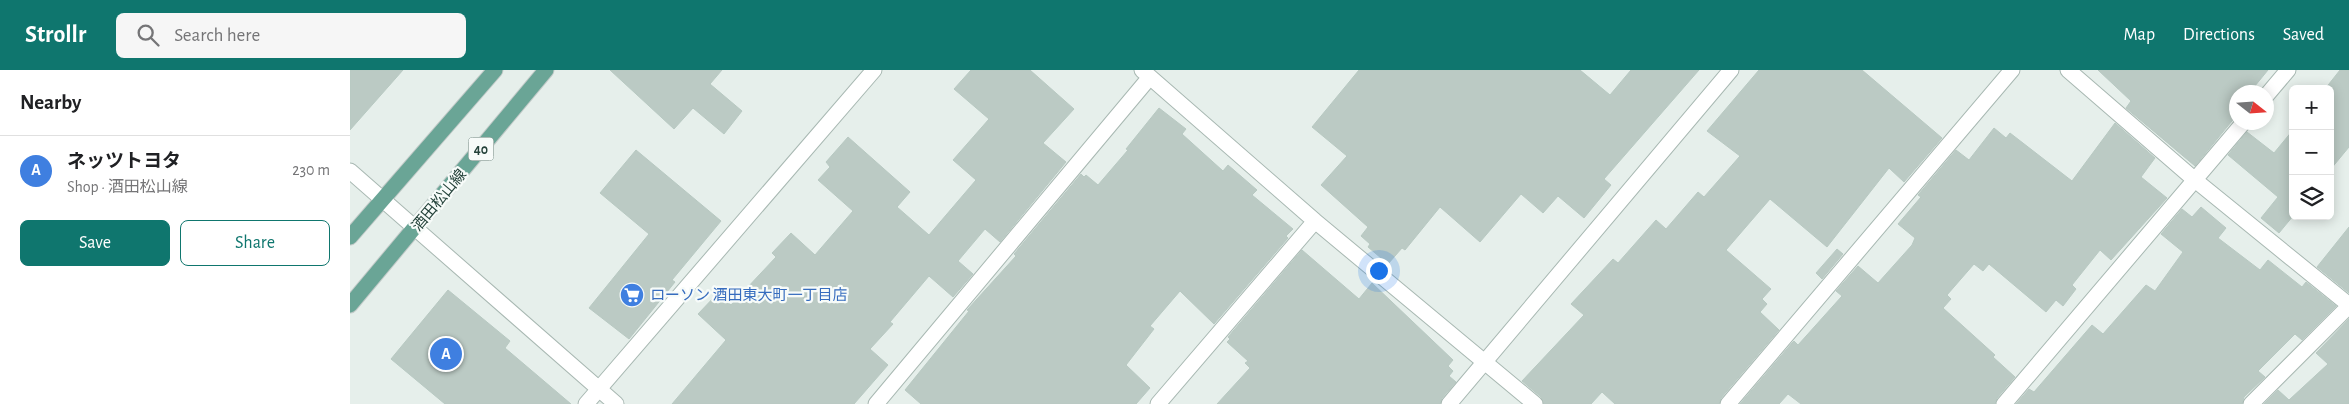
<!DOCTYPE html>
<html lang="en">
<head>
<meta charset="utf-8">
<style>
  body { margin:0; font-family:"Alegreya Sans","Noto Sans JP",sans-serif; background:#f6f6f6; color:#202124 }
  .controls { position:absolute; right:15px; top:15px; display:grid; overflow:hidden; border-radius:8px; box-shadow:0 2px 12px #0003 }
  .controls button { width:45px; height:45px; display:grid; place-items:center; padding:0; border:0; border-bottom:1px solid #e0e0e0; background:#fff; color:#202124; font:25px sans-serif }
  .compass { position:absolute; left:1879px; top:15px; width:45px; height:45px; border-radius:50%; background:#fff; box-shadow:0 2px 12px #0003; rotate:107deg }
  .you { position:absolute; left:1028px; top:200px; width:18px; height:18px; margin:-12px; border:4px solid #fff; border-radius:50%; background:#1a73e8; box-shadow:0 0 0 8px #1a73e833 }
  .badge { display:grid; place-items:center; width:32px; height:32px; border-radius:50%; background:#0f766e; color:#fff; font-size:16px; font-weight:700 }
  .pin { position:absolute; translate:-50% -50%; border:2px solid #fff; box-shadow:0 1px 5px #0006 }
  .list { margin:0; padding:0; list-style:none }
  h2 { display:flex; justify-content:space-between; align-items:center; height:65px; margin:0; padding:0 20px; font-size:21px }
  h2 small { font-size:16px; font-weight:400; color:#757577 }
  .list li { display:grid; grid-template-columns:32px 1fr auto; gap:15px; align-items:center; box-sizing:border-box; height:70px; padding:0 20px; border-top:1px solid #e0e0e0 }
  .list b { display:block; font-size:19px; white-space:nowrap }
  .list p { margin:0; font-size:16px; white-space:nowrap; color:#757577 }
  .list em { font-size:16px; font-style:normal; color:#757577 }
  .actions { display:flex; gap:10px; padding:15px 20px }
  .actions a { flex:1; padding:11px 0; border:1px solid #0f766e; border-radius:8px; text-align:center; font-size:18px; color:#0f766e }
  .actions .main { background:#0f766e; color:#fff }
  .icon { flex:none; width:28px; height:28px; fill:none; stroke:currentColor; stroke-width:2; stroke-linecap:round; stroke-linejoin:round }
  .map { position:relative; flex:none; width:1999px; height:334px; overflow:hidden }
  header { display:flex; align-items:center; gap:30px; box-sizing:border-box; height:70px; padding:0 25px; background:#0f766e; color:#fff }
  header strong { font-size:24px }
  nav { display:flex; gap:28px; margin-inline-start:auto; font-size:18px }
  .search { width:350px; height:45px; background:#f6f6f6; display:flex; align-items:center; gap:12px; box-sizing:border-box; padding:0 18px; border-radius:8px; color:#757577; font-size:19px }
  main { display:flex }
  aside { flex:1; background:#fff }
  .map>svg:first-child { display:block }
  .building { fill:#bbcac4; stroke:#b8c9c2 }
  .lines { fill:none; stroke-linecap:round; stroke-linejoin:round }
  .minor-casing { stroke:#a8b8b2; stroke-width:17 }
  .tertiary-casing { stroke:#a8b8b2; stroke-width:17 }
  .primary-casing { stroke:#c2cac8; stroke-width:17 }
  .minor { stroke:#fff; stroke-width:15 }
  .tertiary { stroke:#fff; stroke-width:15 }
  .primary { stroke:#6aa596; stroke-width:15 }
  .labels { text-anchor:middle; stroke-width:4.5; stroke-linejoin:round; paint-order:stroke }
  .shield { fill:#f7fbf9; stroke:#637a73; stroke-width:1 }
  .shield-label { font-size:14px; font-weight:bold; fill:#24423a }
  .street-label { font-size:15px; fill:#24423a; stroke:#f7fbf9 }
  .shop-label { font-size:15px; fill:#366cbe; stroke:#f7fbf9; text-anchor:start }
</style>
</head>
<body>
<header>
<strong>Strollr</strong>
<div class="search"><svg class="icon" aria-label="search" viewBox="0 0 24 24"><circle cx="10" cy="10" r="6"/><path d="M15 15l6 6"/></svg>Search here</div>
<nav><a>Map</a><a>Directions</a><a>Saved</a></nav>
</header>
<main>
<aside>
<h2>Nearby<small></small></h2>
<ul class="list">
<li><span class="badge" style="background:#3f7fe0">A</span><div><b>ネッツトヨタ</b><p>Shop · 酒田松山線</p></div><em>230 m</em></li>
</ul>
<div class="actions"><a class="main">Save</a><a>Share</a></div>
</aside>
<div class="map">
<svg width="1999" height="334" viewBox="0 0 1999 334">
  <rect width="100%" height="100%" fill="#e6efeb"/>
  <!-- building -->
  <path class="building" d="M0,0H53L0,60Z
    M260,0H372L360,14L392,41L374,64L343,38L324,59Z
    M621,0H680L724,39L693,73L716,92L650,172L635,159L608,191L623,204L603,227L579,206L540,252L543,254L520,279L538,295L504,334H322L376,270L348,244L368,223L381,235L426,187L422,183L441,163L465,185L503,141L468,110L480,97L476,92L498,67L560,122L547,137L579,165L626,110L603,90L639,49L604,19Z
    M1009,0H1230L1260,25L1281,0H1349L1254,109L1261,115L1234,148L1208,126L1193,143L1171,124L1130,172L1090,137L1055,180L1052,178L1038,194L1018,177L1020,174L1011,166L1018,157L971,115L997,86L962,57Z
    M1409,0H1512L1592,68L1554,112L1539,98L1477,177L1420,129L1376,180L1421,219L1412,229L1417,234L1410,242L1429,260L1371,328L1369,334H1265L1252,322L1241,334H1194L1191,327L1172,311L1234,245L1221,234L1263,189L1268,193L1306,150L1316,159L1348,122L1354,127L1390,86L1357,61Z
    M1748,0H1918L1900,22H1886V46L1845,96L1776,38L1781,31Z
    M1990,0H1999V77L1980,100V19H1975Z
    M809,38L836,59L832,64L873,101L878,95L907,120L902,125L943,159L936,166L938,168L864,254L830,221L800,256L804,259L776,295L800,318L786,334H571L555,320L619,241L617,240L666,186L664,184L731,104L734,107L736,105L748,115L778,80L776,79Z
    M1765,53L1805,88L1791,107L1817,128L1761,190L1750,180L1722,215L1726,219L1713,236L1706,230L1696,242L1639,194L1633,201L1624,194L1597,225L1601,229L1593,238L1645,285L1643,287L1665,307L1647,328L1645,334H1451L1438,324L1429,334H1390L1442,273L1444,271L1448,275L1492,226L1486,221L1508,196L1528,213L1562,175L1565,168L1548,154L1571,127L1568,125L1606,80L1619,90L1644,58L1656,68L1660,63L1722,111Z
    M1943,60V146L1929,163L1911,148L1928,127L1878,85L1897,62L1924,83Z
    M286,80L371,151L322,210L325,212L279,269L239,238L299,164L250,123Z
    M1851,137L1876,158L1868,168L1910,200L1918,190L1952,217L1956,212L1986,236L1952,270L1945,264L1908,301L1915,307L1894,327L1892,334H1666L1679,319L1684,322L1742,255L1753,264L1796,215L1805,221L1833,182L1811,164L1832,139L1842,147Z
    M1999,157V223L1967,197Z
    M1487,179L1493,184L1472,209L1466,203Z
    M952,180L1009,229L1022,213L1103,290L1098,296L1103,301L1099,306L1106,312L1092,328L1090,334H867L900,298L895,293L898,291L877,272L880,269L878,267Z
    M98,220L160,271L155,278L221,334H95L41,289Z
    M1999,249V334H1914L1928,320L1939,330L1978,294L1966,283Z"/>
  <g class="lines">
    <!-- minor casing -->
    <g class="minor-casing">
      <path id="minor" d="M792,0L965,151L1185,334
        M1718,0L1845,110L1999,235
        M1916,26L1938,0
        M0,101L266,334
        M236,334L524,0
        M526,334L800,7
        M808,334L965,151
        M1378,334L1662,0
        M1654,334L1894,52
        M1901,334L1999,236"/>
    </g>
    <!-- tertiary casing -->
    <g class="tertiary-casing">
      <path id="tertiary" d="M1099,334L1381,0"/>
    </g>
    <!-- primary casing -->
    <g class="primary-casing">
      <path id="primary" d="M0,167L145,0
        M0,235L196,0"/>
    </g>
    <!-- minor -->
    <use href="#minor" class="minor"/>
    <!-- tertiary -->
    <use href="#tertiary" class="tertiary"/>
    <!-- primary -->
    <use href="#primary" class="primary"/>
  </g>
  <!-- icons -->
  <defs>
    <g id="supermarket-disc" transform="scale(1.25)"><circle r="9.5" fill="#3f7fe0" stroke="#f7fbf9"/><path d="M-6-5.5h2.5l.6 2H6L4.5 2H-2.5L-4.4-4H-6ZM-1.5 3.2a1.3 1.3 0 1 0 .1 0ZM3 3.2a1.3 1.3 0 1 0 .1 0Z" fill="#fff"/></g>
  </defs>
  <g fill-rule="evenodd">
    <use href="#supermarket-disc" x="282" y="225"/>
  </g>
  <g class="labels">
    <!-- shield labels -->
    <rect class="shield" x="118.5" y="67.5" width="25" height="23" rx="4"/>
    <g class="shield-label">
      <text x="131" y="84">40</text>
    </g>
    <!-- street labels -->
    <g class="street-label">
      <text transform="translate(89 130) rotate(-50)" y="5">酒田松山線</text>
    </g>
    <!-- shop labels -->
    <g class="shop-label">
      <text x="300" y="230">ローソン 酒田東大町一丁目店</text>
    </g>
  </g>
</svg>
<div class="controls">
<button>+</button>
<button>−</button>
<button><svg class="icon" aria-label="layers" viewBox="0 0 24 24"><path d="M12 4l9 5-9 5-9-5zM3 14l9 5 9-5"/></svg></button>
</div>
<svg class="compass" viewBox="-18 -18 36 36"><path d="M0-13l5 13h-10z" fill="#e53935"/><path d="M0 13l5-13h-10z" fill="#757577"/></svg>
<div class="you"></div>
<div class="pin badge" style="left:96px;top:284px;background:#3f7fe0">A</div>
</div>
</main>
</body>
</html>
